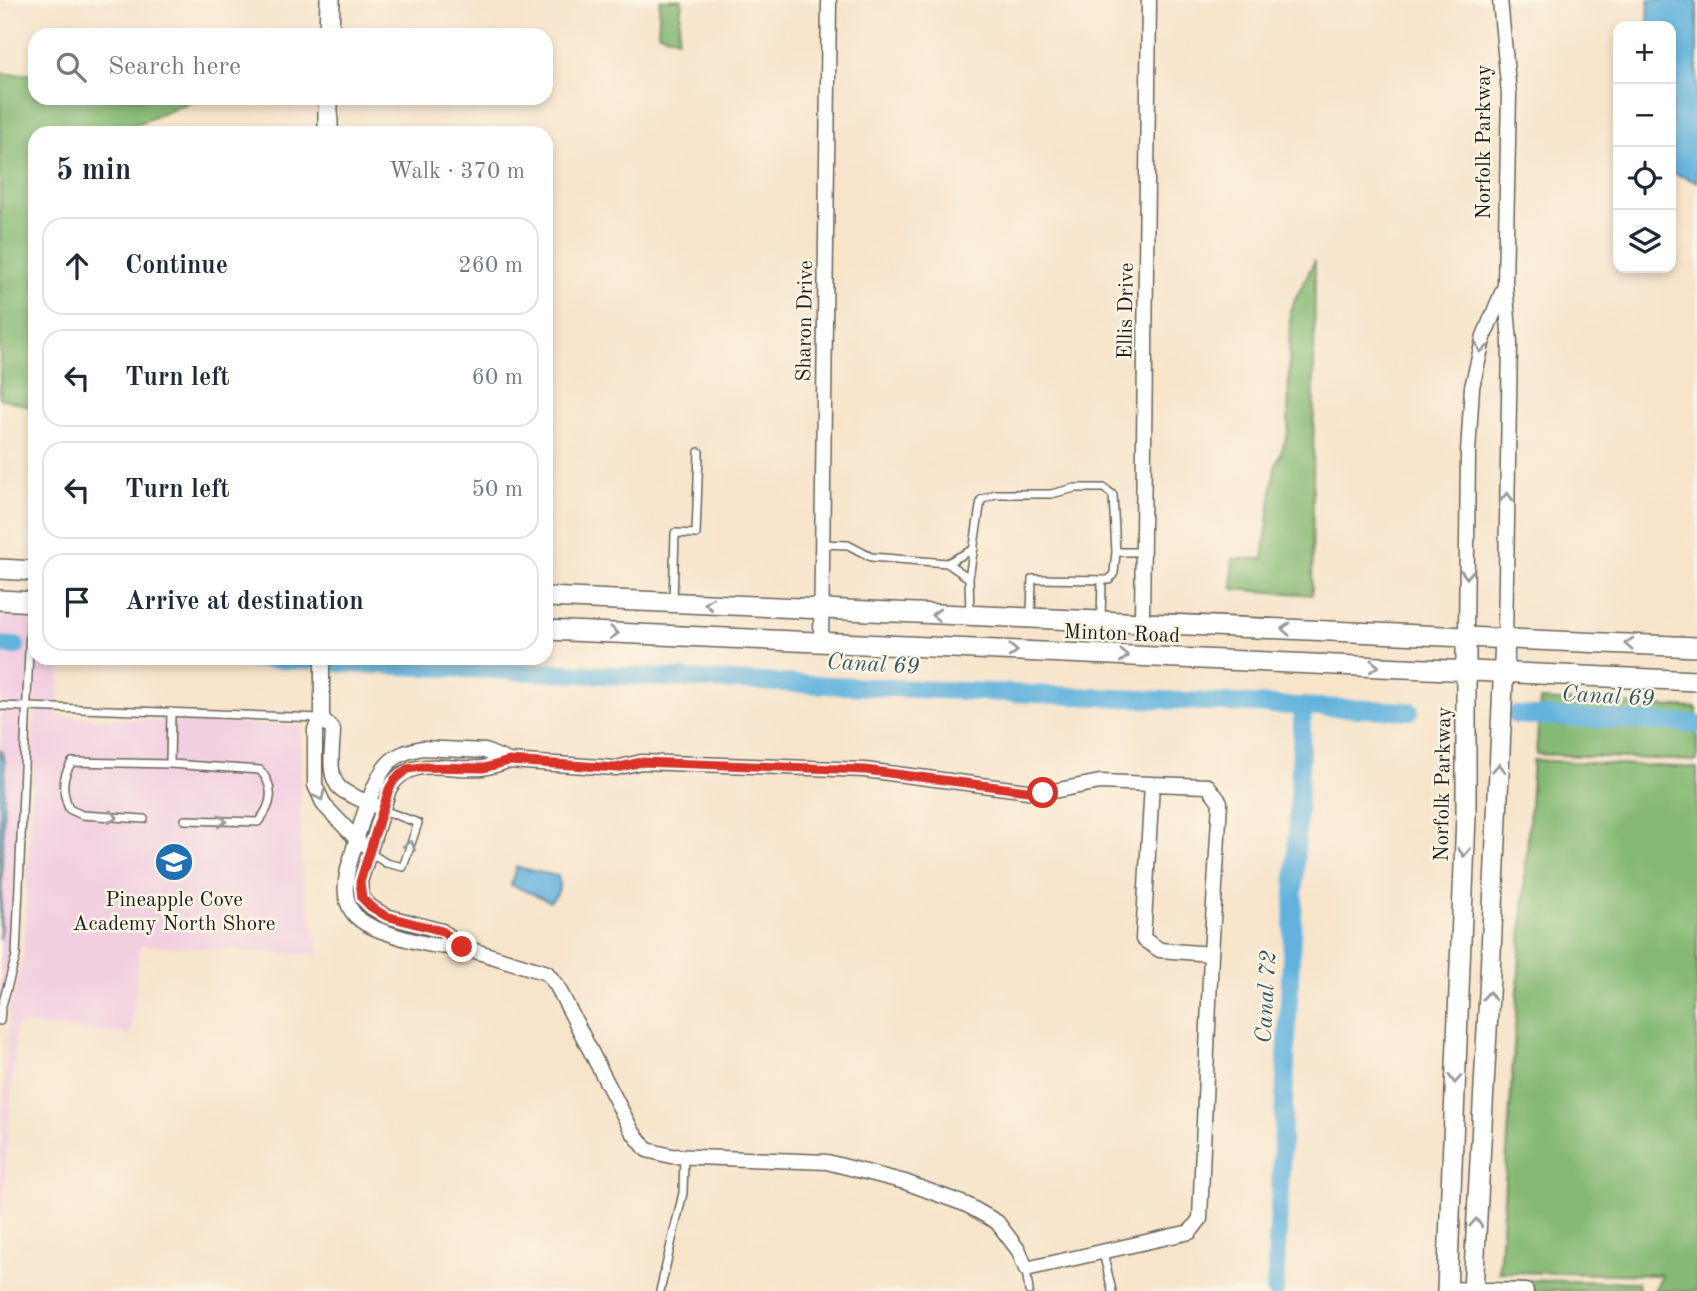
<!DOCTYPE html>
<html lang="en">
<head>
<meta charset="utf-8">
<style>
  body { margin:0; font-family:"Old Standard TT",serif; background:#f2f2f3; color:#1f2937 }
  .controls { position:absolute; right:21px; top:21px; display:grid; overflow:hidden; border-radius:14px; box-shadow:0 4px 10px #0003 }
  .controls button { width:63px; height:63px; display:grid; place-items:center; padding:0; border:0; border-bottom:2px solid #e0e1e3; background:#fff; color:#1f2937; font:35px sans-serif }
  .stop { position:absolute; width:21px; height:21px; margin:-16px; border:5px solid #d93025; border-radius:50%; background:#fff }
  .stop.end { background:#d93025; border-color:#fff; box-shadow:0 2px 7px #0008 }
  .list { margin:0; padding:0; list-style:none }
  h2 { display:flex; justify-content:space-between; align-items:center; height:91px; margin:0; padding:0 28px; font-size:30px }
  h2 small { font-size:23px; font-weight:400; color:#747a83 }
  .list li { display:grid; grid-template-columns:46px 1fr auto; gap:21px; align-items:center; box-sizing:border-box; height:98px; margin:0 14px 14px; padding:0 14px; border:2px solid #e0e1e3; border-radius:21px }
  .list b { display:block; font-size:26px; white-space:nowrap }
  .list em { font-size:23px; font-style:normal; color:#747a83 }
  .icon { flex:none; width:38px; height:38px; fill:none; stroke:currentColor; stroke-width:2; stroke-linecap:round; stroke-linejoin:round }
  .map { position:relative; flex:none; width:1697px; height:1291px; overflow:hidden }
  .search { position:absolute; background:#fff; box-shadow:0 4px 10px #0003; left:28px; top:28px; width:525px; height:77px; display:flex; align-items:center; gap:18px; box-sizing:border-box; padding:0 24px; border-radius:21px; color:#747a83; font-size:26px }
  .panel { position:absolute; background:#fff; box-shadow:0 4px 10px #0003; left:28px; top:126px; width:525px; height:539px; border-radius:21px }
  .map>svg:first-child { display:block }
  .built { fill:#f2cfe1 }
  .forest { fill:#86b974; stroke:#516a48; stroke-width:2 }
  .water { fill:#62b2dd; stroke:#3f677c; stroke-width:2 }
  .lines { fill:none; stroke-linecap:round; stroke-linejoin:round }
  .canal { stroke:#62b2dd; stroke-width:18 }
  .lane-casing { stroke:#696259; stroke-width:10 }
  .street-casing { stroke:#696259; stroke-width:17 }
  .secondary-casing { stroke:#696259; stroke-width:22 }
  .lane { stroke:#fff; stroke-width:7 }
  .street { stroke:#fff; stroke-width:14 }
  .secondary { stroke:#fff; stroke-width:19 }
  .oneway { stroke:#999 }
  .route { stroke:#d93025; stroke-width:9 }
  .labels { text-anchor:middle; stroke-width:5; stroke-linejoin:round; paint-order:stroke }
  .street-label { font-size:21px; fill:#1c1c1c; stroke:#fcf5e5 }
  .poi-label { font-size:21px; fill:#1c1c1c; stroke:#fcf5e5 }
  .water-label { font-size:23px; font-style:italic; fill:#385869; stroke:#fcf5e5 }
</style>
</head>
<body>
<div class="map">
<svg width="1697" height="1291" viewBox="0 0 1697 1291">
  <rect width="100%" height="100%" fill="#fcf5e5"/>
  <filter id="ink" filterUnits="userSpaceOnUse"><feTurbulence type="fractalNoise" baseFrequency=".0143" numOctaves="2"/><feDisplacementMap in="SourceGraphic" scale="14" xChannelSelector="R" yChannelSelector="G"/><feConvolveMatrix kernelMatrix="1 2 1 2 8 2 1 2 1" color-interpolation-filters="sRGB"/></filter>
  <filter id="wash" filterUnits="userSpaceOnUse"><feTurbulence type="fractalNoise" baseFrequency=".00686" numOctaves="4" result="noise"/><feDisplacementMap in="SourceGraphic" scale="28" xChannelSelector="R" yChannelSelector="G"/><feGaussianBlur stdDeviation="1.57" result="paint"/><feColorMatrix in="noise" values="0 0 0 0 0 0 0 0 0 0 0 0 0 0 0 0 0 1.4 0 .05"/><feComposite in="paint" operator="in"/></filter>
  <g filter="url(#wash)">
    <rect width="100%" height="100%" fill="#f7e4cb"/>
    <!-- built -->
    <path class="built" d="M0,600L31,602L16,956L0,1021Z
      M37,658H61L57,717L301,726L300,838L304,887L320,955L140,945L131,1035L34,1025H20L16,1027L0,1239V1160L9,1011L24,956Z"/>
    <!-- forest -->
    <path class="forest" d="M660,0H682L678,39L658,33Z
      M0,74H35V98H194L191,102L115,133H35V408L0,398Z
      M1315,260L1312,595L1233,589L1232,559H1263L1275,468L1288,433L1290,310Z
      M1540,700L1697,708V761L1536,754Z
      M1533,760L1697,768V1291H1654L1662,1275L1499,1272Z
      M1504,1280L1637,1282L1640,1291H1503Z"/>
    <!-- water -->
    <path class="water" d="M1649,0H1697V182L1671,172V26H1648Z
      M0,749L5,761L0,940Z
      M516,867L558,876C561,886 559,895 550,901L511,885Z"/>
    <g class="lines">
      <!-- canal -->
      <path class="canal" d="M0,645L16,646
        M242,658L307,661
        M333,663L1410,711
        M1516,715L1697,724
        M1275,1291L1303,706"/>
    </g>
  </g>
  <g filter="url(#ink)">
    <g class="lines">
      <!-- lane casing -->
      <g class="lane-casing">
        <path id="lane" d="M822,544L848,545L871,557L947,563L969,578
          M947,563L974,549
          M673,602L675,533L696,534L699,452
          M970,614L969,578L981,500L995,494H1051L1075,488H1104L1113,495L1116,552H1142
          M1031,616L1032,579L1109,580L1114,573L1116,552
          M1101,619L1102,581
          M0,706L321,718
          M170,764L260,770C275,787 273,805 258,822L185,820
          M144,819L82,815L69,809C62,791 61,778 72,762L170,764L171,712
          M370,853L386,863L403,867L418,823L383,810
          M0,1021L1,1009L16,956L31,604
          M1103,1252L1112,1291
          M1026,1270L1029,1291
          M660,1291L683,1193L684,1157"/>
      </g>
      <!-- street casing -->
      <g class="street-casing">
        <path id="street" d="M1500,0L1509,94L1505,284L1510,342L1505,638
          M1142,622L1149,0
          M1466,637L1468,453L1472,387L1484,336L1504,288
          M821,643L829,0
          M322,658V718L315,729V785L324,805L361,844
          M322,718L333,730C333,746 326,777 341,789C350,796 365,801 376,806
          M422,748L485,751L509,761C500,763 491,767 482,768C448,771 409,754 389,789L360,882L362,898L371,907L386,916L442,931L462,947C441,948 424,944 403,938C364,926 337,917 348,869C355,844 371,783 387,765C396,754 409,751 422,748Z
          M509,761L616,768L641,762L865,770L1043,793L1100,782L1152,784
          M462,947L547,973L557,986L632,1131L647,1150L671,1156L827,1162L905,1182L967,1205L997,1222L1019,1251L1026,1269L1190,1232L1200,1219L1211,954L1160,950L1143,939L1152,784L1208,786L1220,802L1211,954
          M1447,1289L1526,1291"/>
      </g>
      <!-- secondary casing -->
      <g class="secondary-casing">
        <path id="secondary" d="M329,35L330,0
          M328,133V98
          M0,569L35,571
          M546,597L1697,647
          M0,600L35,602
          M546,630L1697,681
          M1447,1291L1466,816V637
          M1473,1291L1490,975L1505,638"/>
      </g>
      <!-- lane -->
      <use href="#lane" class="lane"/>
      <!-- street -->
      <use href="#street" class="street"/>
      <!-- secondary -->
      <use href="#secondary" class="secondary"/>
    </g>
    <!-- one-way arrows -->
    <defs><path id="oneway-chevron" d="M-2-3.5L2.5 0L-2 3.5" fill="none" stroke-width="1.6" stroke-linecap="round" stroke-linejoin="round" transform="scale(1.75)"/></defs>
    <g class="oneway">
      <use href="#oneway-chevron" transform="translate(1481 348) rotate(104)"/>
      <use href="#oneway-chevron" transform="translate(1507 497) rotate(-89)"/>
      <use href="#oneway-chevron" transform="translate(1467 574) rotate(91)"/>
      <use href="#oneway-chevron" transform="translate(709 604) rotate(-177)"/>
      <use href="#oneway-chevron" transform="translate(936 615) rotate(-178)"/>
      <use href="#oneway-chevron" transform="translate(1286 629) rotate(-177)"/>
      <use href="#oneway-chevron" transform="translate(614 633) rotate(3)"/>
      <use href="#oneway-chevron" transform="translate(1629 644) rotate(-177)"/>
      <use href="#oneway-chevron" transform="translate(1013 651) rotate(2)"/>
      <use href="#oneway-chevron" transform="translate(1124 656) rotate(2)"/>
      <use href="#oneway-chevron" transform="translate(1374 666) rotate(2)"/>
      <use href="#oneway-chevron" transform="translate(1499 768) rotate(-87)"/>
      <use href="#oneway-chevron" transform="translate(320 796) rotate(65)"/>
      <use href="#oneway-chevron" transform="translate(113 817) rotate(4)"/>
      <use href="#oneway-chevron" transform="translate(222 821) rotate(2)"/>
      <use href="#oneway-chevron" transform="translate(410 845) rotate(-71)"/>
      <use href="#oneway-chevron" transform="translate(1464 852) rotate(92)"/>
      <use href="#oneway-chevron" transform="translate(1489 996) rotate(-87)"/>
      <use href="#oneway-chevron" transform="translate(1455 1079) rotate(92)"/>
      <use href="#oneway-chevron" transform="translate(1476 1223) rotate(-87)"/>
    </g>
  </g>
  <g class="lines" filter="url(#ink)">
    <!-- route -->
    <path class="route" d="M462,947L442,931L386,916L371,907L362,898L360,882L389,789L395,779L407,769L422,767L484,768L509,761L616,768L641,762L865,770L1043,793"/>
  </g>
  <!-- icons -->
  <defs>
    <g id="school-disc" transform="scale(2.0125)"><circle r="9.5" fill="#1f6fb2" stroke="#fcf5e5"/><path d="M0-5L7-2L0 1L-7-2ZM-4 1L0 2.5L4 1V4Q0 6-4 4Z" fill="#fff"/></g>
  </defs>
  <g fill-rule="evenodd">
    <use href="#school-disc" x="174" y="862"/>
  </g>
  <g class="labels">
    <!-- street labels -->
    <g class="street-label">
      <text transform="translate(1483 142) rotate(-90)" y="7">Norfolk Parkway</text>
      <text transform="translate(1125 311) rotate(-89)" y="7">Ellis Drive</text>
      <text transform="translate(804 321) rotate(-89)" y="7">Sharon Drive</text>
      <text transform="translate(1122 633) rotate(2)" y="7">Minton Road</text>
      <text transform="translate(1442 784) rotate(-89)" y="7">Norfolk Parkway</text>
    </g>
    <!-- poi labels -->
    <g class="poi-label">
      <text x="174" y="906">Pineapple Cove<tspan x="174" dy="24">Academy North Shore</tspan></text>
    </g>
    <!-- water labels -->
    <g class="water-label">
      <text transform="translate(873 663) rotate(3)" y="8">Canal 69</text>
      <text transform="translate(1608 695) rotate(3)" y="8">Canal 69</text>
      <text transform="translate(1265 997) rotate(-87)" y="8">Canal 72</text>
    </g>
  </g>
</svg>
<div class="controls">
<button>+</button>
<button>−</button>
<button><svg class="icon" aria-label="locate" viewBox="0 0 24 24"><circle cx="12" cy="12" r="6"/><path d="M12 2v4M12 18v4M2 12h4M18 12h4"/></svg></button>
<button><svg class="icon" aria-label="layers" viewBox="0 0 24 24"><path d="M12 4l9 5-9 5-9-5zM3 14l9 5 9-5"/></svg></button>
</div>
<div class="stop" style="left:1043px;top:793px"></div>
<div class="stop end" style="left:462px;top:947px"></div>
<div class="search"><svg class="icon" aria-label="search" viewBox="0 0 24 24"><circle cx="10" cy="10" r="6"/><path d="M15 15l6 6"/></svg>Search here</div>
<section class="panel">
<h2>5 min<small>Walk · 370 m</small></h2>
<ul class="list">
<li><svg class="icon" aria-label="ahead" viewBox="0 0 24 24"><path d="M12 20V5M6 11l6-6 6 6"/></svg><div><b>Continue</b></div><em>260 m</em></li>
<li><svg class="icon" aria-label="left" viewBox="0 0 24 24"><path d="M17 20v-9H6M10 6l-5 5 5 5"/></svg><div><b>Turn left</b></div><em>60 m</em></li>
<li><svg class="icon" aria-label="left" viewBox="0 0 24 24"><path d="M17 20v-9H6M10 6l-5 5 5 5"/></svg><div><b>Turn left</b></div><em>50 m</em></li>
<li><svg class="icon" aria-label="arrive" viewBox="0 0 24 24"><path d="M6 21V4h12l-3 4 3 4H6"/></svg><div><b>Arrive at destination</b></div></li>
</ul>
</section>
</div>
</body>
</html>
